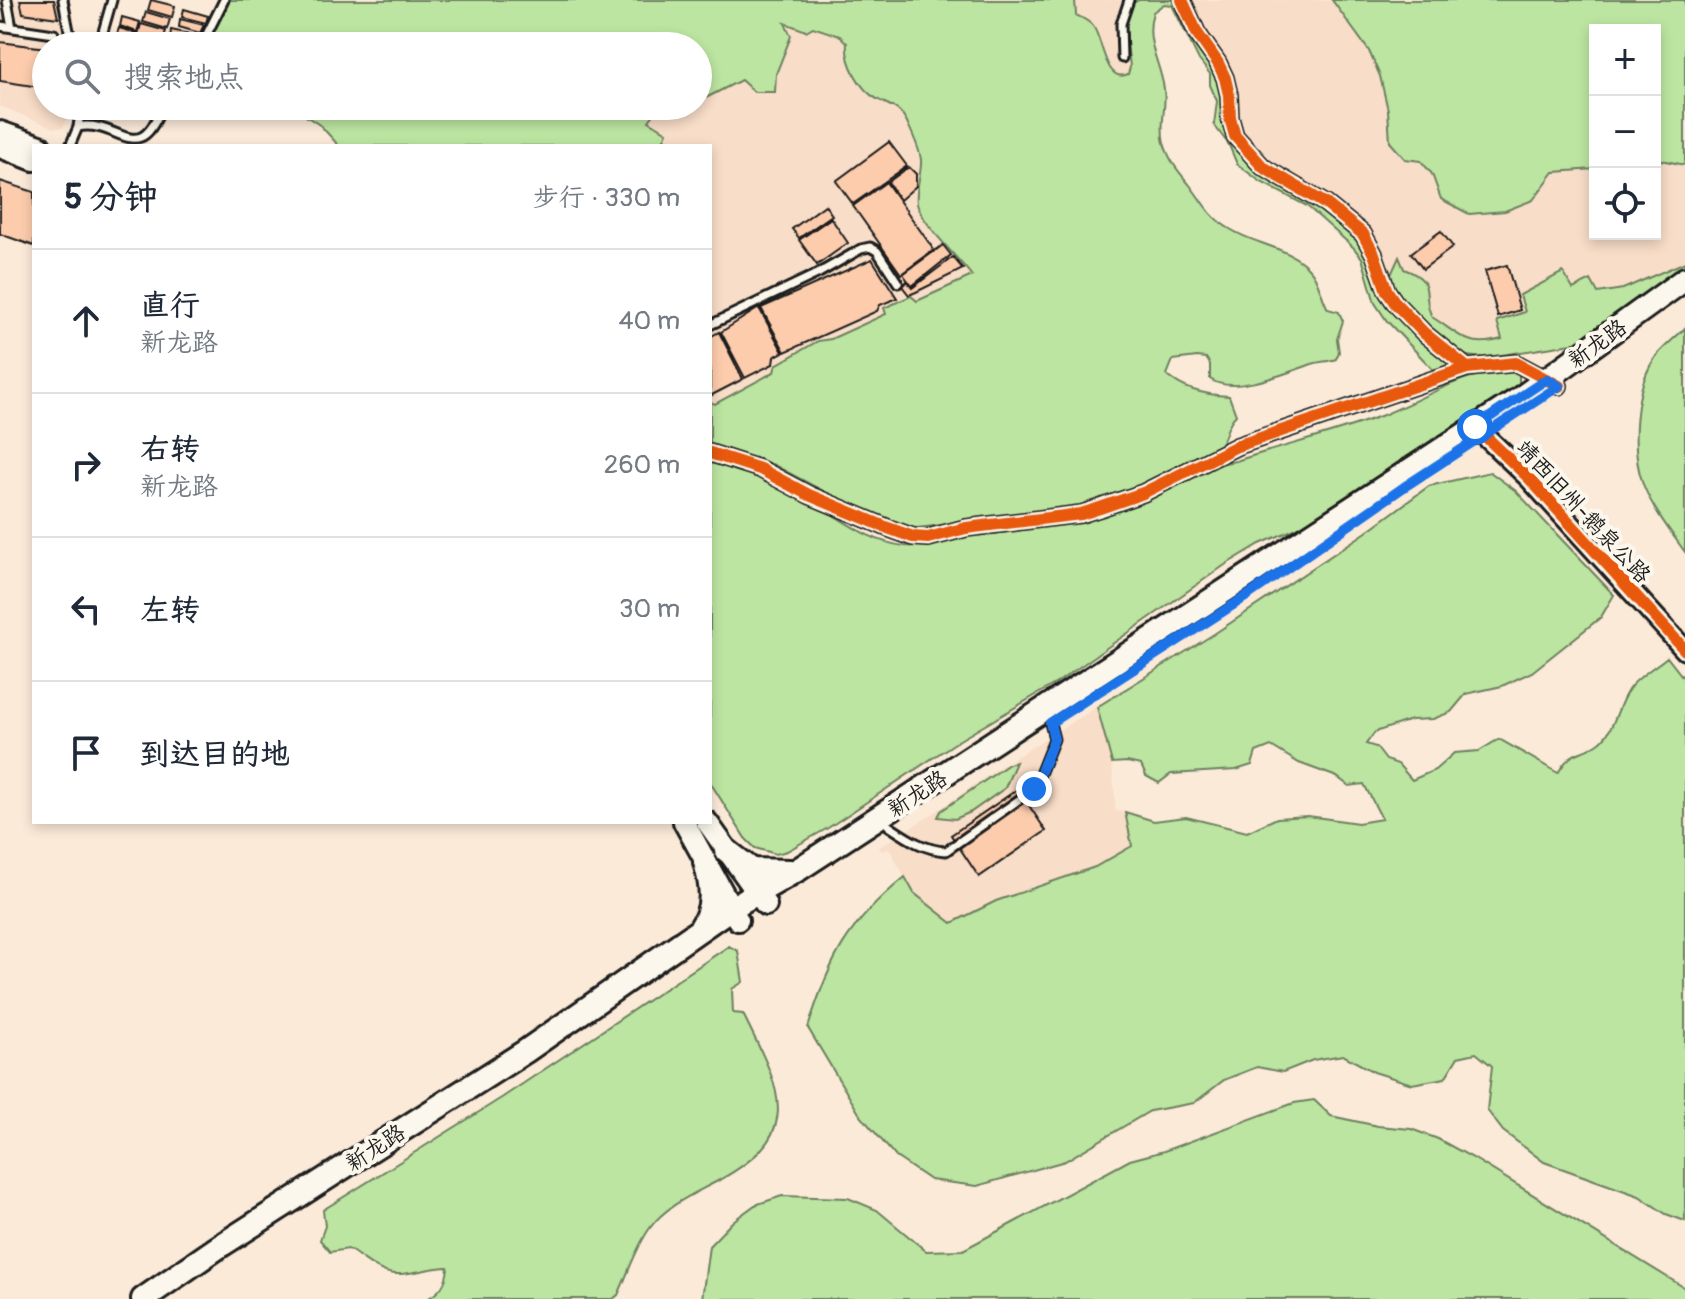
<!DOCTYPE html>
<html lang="zh">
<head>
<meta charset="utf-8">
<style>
  body { margin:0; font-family:Pangolin,"LXGW WenKai TC",sans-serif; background:#f2f2f3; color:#1f2937 }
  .controls { position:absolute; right:24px; top:24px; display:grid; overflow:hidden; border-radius:0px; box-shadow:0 4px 12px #0003 }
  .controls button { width:72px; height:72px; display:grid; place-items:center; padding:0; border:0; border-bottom:2px solid #e0e1e3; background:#fff; color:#1f2937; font:40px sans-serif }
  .stop { position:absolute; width:24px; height:24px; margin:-18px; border:6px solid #1a73e8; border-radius:50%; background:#fff }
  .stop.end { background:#1a73e8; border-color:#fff; box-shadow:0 2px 8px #0008 }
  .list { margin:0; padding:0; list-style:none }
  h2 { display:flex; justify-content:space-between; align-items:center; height:104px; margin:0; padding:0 32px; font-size:34px }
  h2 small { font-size:26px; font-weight:400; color:#747a83 }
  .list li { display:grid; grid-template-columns:52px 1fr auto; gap:24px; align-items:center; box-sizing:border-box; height:144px; padding:0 32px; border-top:2px solid #e0e1e3 }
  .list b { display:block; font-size:30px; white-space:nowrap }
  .list p { margin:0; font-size:26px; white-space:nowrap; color:#747a83 }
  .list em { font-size:26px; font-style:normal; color:#747a83 }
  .icon { flex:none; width:44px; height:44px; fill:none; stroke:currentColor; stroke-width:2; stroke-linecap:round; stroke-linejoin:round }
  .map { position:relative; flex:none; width:1685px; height:1299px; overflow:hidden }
  .search { position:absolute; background:#fff; box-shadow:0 4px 12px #0003; left:32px; top:32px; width:680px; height:88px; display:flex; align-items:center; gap:20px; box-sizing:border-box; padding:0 28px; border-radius:44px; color:#747a83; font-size:30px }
  .panel { position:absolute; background:#fff; box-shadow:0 4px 12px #0003; left:32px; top:144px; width:680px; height:680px; border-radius:0px }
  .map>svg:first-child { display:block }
  .built { fill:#f8ddc8 }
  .green { fill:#bce5a1; stroke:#6c805e; stroke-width:2 }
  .building { fill:#fdccad; stroke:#1c1c1c; stroke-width:2 }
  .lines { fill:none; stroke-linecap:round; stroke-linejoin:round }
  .service-casing { stroke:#1c1c1c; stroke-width:13 }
  .minor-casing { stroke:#1c1c1c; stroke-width:20 }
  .tertiary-casing { stroke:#1c1c1c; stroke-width:24 }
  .secondary-casing { stroke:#1c1c1c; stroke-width:26 }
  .primary-casing { stroke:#1c1c1c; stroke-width:28 }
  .service { stroke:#fbf7ec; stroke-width:7 }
  .minor { stroke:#fbf7ec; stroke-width:14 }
  .tertiary { stroke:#fbf7ec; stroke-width:18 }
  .secondary { stroke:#fbf7ec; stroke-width:20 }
  .primary { stroke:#fbf7ec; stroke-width:22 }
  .cycleway-casing { stroke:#fbf7ec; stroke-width:17 }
  .cycleway { stroke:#e8590c; stroke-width:12 }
  .route { stroke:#1a73e8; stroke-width:10 }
  .labels { text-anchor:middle; stroke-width:8; stroke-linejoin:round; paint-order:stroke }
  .street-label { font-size:22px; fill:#1c1c1c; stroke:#fbf7ec }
</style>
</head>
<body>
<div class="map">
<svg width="1685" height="1299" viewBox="0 0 1685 1299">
  <rect width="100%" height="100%" fill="#fcead9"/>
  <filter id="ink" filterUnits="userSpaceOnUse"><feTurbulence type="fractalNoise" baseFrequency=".0125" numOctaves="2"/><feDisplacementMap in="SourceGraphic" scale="16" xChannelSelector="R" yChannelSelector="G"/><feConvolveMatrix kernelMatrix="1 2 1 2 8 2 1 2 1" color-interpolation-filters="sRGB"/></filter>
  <g filter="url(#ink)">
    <!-- built -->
    <path class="built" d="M0,0H57L67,46H46V106H72L63,128H54L0,106Z
      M1075,0H1137L1131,5L1128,74L1118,77L1112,71L1095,28L1086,20L1076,15Z
      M1188,0H1332L1369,51L1380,76L1388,110L1390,142L1405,159L1421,161L1432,174L1441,199L1533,200L1554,172L1595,169V234H1655V154L1661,160L1685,165V262L1623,289L1598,293L1573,289L1563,272L1502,339L1473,343L1455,334L1432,317L1426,284L1415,273L1393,267L1389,279L1357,221L1347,211L1279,169L1248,141L1238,123L1236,92L1226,66L1208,44Z
      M784,22L797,28L813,27L840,36L847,43L846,57L853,72L874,98L896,107L905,118L921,161L917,178V206L930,226L972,276L917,301L911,296L885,308L887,313L868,323L831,339L818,341L774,372L715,404L710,402V146H661L667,132L648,121L660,106L677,109L698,106V102L720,89L741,80L776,74L791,36Z
      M1097,707L1112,763L1116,811L1125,812L1132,845L1095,867L996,901L951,923L914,893L889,849L883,851L878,848L931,815L1004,764Z"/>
    <!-- green -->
    <path class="green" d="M227,0H1075L1076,15C1082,18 1088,20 1093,26C1103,39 1105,85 1128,74L1130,67C1129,51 1117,6 1139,0C1150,0 1166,0 1178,0L1203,54L1210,61L1221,84L1224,124L1236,147L1258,171L1307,200L1360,240L1384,301L1403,323L1454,368L1438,375L1387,321L1375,303L1362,258L1353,247L1307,206L1261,182L1237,164L1229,145L1214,125L1217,101L1210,85V74L1199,60L1172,5L1164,4L1153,12C1144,41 1160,61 1164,89C1167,108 1159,124 1164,143C1169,160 1178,171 1189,184C1203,202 1209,217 1230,229C1255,245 1291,247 1311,271C1318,278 1322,299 1328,309L1339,312L1343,321L1337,339L1339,352L1336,359C1328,362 1321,361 1312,364C1289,372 1232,396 1210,379V364L1206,358L1197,357L1173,360L1167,375C1184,391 1207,395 1229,396L1236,415C1225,425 1228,436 1219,447L1139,488L1086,507L910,529L838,499L774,465L710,444V402L715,404L774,372L776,365L818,341L831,339L886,314L884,308L911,296L917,301L972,276C959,259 919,220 917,203C915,188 922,173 921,160C920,149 911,131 906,120C899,107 889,106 877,99C860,90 845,62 847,43L840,36L813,27L806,31L785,23L791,36L776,74L775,92H754L741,80L698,102V46H239L209,37Z
      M1332,0H1685V165L1661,160L1655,154V30H1595V169L1554,172L1533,200L1505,211L1469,214L1441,199L1432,174L1421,161L1405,159L1390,142L1388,110L1380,76L1369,51Z
      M291,106H660L649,121L667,132L661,146H339L321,126Z
      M1399,257L1404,269C1438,282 1420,293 1432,317C1459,334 1467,349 1502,339L1497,321L1525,312L1520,295L1563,272L1573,289L1591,280L1598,293L1623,289L1685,262V269L1572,344L1483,358L1467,356L1452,348L1415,316L1393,289L1389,279Z
      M1685,328V552C1670,531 1652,508 1643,484C1630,449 1634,383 1658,354C1666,345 1676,337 1685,328Z
      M1510,369L1519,373V383L1501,398L1440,435L1315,520L1260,544L1225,565L1058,682L958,741L828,828L787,851L776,854L755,848L745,838L710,782V463C749,469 788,487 822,508C849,524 871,542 904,546C927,548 947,540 969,536C979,534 990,535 1000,533C1048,526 1096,519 1142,502C1174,489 1201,465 1236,461C1285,445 1335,434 1383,415C1425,398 1464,372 1510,369Z
      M1490,472L1516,491L1614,595L1601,617L1532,672L1502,686L1466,694L1451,712L1433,719L1411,720L1375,732L1366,744L1376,747L1386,760L1398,764L1412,780L1435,770L1454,753L1479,751L1499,739L1558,773C1573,748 1578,757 1597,744C1616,732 1617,701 1632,685C1642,674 1656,666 1667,657L1685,680V1221L1666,1214L1639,1196L1544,1162L1503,1131L1487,1110L1492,1066L1476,1053L1458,1057L1445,1078L1412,1084L1374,1072L1343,1055L1313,1060L1283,1072L1257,1067L1224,1080L1194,1103L1150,1111L1065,1161L977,1186L930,1180L896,1157L860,1115L808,1028C830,957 847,925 905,877L914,893L952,923L996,901L1095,867L1132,846L1125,812L1154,821L1186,817L1247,832L1277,818L1308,816L1358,823L1382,819L1364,784L1349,786L1337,777L1299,763L1271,746L1256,752L1252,765L1236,770L1171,774L1159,783L1146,776L1141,765L1127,762L1112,763L1097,707L1214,634L1365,533L1429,486Z
      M1016,762L1005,788L971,812L955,819L938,817L941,811L1009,764Z
      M729,946L738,951L743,982L732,989L733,1013L743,1014C784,1096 806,1136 710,1185C689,1196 664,1208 650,1228C636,1247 628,1274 618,1295L613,1299H427C441,1292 447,1282 448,1267C431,1267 410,1275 395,1274C378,1273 362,1257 348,1249L330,1252L320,1240L325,1226L323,1210L503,1097Z
      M1314,1100L1331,1116L1378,1126L1411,1129L1438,1139L1473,1158L1685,1288V1299H702L709,1246L733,1221L755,1205L782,1196L848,1198L877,1210L926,1251L963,1250L1130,1160L1164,1151L1294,1103Z"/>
    <!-- building -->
    <path class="building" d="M20,0H54L58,18L23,13Z
      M151,0L175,6L172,17L148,10Z
      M184,9L208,16L206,23L182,17Z
      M146,12L170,19L167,29L143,22Z
      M122,17L140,22L137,32L120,26Z
      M180,19L204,25L200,33L179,27Z
      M141,24L166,31L161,46L135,45Z
      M119,28L136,33L132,45L115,40Z
      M171,30L199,36L196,45L170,39Z
      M0,42L46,48V88L0,81Z
      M889,142L907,166L853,204L836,181Z
      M909,167L916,174V186L900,200L888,182Z
      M0,181L34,192V246L0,234Z
      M886,182L934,250L901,274L853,206Z
      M825,205L832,215L799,238L792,229Z
      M831,218L848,243L817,265L799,240Z
      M1441,231L1453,247L1423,269L1411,253Z
      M943,245L951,255L912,286L903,274Z
      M953,257L963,269L916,292L909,295L902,286L907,281L912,288Z
      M872,259L897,298L880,305L877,311L785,352L761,308Z
      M1507,265L1520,310L1498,317L1485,271Z
      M759,308L783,352L774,357L773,364L745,378L721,332Z
      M719,332L743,379L710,396V337Z
      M1018,789L1046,831L979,877L951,835Z"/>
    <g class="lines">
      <!-- service casing -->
      <g class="service-casing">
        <path id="service" d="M7,0L12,28
          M63,0L72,46
          M0,26L54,34
          M99,46L112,0
          M201,46L224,0
          M1122,58L1121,24L1129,0
          M78,127C119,119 139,169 162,106
          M70,146L78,127L81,106
          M710,325L819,273L861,249L870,247L877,251L898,283
          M889,826C907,838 924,850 946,851L1034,789L1054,739L1050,723"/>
      </g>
      <!-- minor casing -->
      <g class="minor-casing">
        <path id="minor" d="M1182,0L1197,33L1218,63L1225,78L1229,95L1230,118L1235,136L1263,167L1326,204L1363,234L1374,254L1387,291L1396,304L1424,333L1467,368L1516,363L1559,386
          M710,453L760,469L809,495L888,528L913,537L928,538L966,528L1081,514L1100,508L1143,493L1237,446L1467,368"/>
      </g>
      <!-- tertiary casing -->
      <g class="tertiary-casing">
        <path id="tertiary" d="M1485,436L1529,478L1685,650"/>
      </g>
      <!-- secondary casing -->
      <g class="secondary-casing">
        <path id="secondary" d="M0,132L40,146
          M0,147L34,160
          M684,822L738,920
          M707,822L766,905"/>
      </g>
      <!-- primary casing -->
      <g class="primary-casing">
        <path id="primary" d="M726,850L752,870L790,871
          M700,929C715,907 712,887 705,862
          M143,1299L217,1248L526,1051L731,908L799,869L1522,397L1685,279"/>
      </g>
      <!-- service -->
      <use href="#service" class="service"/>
      <!-- minor -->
      <use href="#minor" class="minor"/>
      <!-- tertiary -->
      <use href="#tertiary" class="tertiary"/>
      <!-- secondary -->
      <use href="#secondary" class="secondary"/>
      <!-- primary -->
      <use href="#primary" class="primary"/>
      <!-- cycleway casing -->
      <g class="cycleway-casing">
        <path id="cycleway" d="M1182,0L1197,33L1218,63L1225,78L1229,95L1230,118L1235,136L1263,167L1326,204L1363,234L1374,254L1387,291L1396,304L1424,333L1467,368L1516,363L1559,386
          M1485,436L1529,478L1685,650
          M710,453L760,469L809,495L888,528L913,537L928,538L966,528L1081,514L1100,508L1143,493L1237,446L1467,368"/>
      </g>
      <!-- cycleway -->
      <use href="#cycleway" class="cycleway"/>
    </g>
  </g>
  <g class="lines" filter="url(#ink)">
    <!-- route -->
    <path class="route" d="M1034,789L1054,739L1050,723L1250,594L1404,487L1559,386L1547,379L1475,427"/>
  </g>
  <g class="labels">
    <!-- street labels -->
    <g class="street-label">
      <text transform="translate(1597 343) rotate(-36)" y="8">新龙路</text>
      <text transform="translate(1584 511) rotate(47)" y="8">靖西旧州-鹅泉公路</text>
      <text transform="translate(917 793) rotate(-33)" y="8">新龙路</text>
      <text transform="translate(375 1147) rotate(-33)" y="8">新龙路</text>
    </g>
  </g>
</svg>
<div class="controls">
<button>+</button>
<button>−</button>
<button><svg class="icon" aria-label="locate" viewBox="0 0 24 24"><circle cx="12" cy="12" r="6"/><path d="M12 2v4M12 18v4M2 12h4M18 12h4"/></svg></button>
</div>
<div class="stop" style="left:1475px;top:427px"></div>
<div class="stop end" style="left:1034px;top:789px"></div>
<div class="search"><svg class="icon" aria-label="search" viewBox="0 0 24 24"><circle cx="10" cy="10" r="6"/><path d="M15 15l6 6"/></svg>搜索地点</div>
<section class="panel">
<h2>5 分钟<small>步行 · 330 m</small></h2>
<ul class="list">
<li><svg class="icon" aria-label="ahead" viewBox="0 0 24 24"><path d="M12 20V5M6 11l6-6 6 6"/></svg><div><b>直行</b><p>新龙路</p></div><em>40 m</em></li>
<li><svg class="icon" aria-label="right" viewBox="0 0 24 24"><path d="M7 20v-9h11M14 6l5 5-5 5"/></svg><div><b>右转</b><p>新龙路</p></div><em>260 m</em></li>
<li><svg class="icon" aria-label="left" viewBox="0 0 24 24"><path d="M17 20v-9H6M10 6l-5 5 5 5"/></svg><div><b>左转</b></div><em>30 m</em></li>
<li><svg class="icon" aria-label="arrive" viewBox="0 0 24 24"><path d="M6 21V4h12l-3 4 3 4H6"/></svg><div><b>到达目的地</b></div></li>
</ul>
</section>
</div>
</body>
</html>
